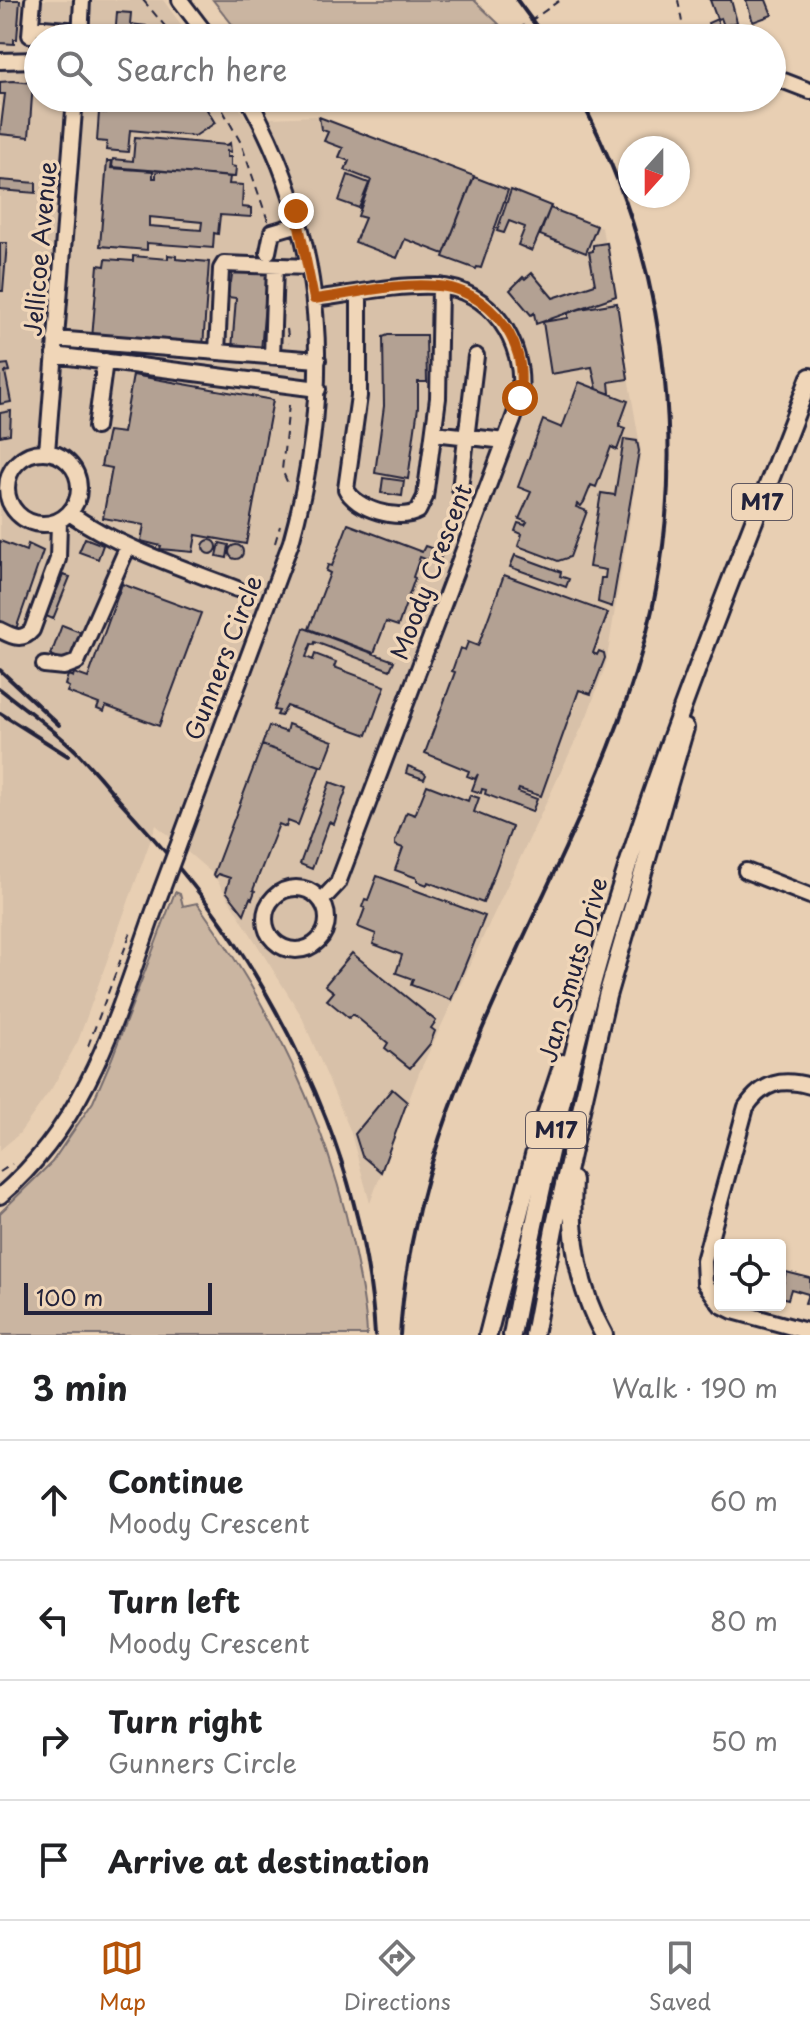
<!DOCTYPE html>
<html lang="en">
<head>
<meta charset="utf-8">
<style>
  body { margin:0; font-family:"Playpen Sans",sans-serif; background:#f6f6f6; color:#202124 }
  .controls { position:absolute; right:24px; bottom:24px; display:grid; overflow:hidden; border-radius:8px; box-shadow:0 2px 6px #0004 }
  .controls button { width:72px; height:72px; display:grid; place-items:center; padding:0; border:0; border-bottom:2px solid #e0e0e0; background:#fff; color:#202124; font:40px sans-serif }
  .compass { position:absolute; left:618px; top:136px; width:72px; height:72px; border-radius:50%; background:#fff; box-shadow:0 2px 6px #0004; rotate:201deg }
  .scale { position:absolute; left:24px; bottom:20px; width:188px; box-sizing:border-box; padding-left:8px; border:4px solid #22223b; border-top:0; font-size:22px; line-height:28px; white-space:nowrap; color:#22223b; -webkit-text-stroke:6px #f0d6b8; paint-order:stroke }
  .stop { position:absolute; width:24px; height:24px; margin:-18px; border:6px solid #b45309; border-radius:50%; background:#fff }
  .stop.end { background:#b45309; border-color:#fff; box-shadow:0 2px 8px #0008 }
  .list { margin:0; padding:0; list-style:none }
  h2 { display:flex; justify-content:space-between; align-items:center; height:104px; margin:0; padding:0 32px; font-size:34px }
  h2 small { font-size:26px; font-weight:400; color:#757577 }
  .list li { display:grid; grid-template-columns:52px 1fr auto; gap:24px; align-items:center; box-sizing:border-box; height:120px; padding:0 32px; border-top:2px solid #e0e0e0 }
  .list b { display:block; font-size:30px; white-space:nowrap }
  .list p { margin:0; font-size:26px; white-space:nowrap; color:#757577 }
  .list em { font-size:26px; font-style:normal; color:#757577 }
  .icon { flex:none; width:44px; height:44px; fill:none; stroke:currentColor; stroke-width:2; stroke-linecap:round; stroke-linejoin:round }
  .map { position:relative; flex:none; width:810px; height:1335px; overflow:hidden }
  .search { position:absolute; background:#fff; box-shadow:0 2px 6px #0004; left:24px; right:24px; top:24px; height:88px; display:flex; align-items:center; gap:20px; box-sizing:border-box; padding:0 28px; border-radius:44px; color:#757577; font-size:30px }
  .sheet { height:584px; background:#fff }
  nav { display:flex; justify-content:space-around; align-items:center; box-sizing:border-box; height:112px; border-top:2px solid #e0e0e0; background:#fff; font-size:22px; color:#757577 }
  nav a { display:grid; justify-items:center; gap:4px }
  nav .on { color:#b45309 }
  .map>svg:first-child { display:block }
  .built { fill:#d8c1a9 }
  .green { fill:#cab5a1; stroke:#766c6e; stroke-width:2 }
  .building { fill:#b3a193; stroke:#22223b; stroke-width:2; fill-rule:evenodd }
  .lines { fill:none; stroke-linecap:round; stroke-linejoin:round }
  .minor-casing { stroke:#22223b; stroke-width:20 }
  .major-casing { stroke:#22223b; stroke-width:22 }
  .path { stroke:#22223b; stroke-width:2; stroke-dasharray:8 6; stroke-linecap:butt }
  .minor { stroke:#f0d6b8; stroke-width:14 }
  .major { stroke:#f0d6b8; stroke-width:16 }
  .rail { stroke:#22223b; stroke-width:4 }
  .minor-bridge-casing { stroke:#22223b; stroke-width:20; stroke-linecap:butt }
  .minor-bridge { stroke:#f0d6b8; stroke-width:14 }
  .route { stroke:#b45309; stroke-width:10 }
  .labels { text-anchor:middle; stroke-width:7; stroke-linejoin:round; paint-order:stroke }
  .shield { fill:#f0d6b8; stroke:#605860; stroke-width:2 }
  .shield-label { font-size:22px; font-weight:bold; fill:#22223b }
  .street-label { font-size:24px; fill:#22223b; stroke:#f0d6b8 }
</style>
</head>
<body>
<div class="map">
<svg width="810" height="1335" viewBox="0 0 810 1335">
  <rect width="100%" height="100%" fill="#e8cfb3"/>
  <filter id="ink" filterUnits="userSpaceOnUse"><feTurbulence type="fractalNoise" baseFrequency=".0125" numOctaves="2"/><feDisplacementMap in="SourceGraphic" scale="16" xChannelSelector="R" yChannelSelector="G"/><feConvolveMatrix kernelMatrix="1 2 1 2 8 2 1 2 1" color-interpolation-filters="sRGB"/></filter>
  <g filter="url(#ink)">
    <!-- built -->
    <path class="built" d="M0,0H163L191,38H38V98H233L247,119L315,116L602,228L641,451L606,664L587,716L419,1073L370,1203L350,1130L301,1015L213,874L156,825L78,1041L52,1088L19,1134L0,1150Z"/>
    <!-- green -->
    <path class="green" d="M213,0H474L499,24L457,38H243Z
      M175,892L180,894L183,906L197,903C271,1006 326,1119 353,1245C359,1274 366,1305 367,1335H0V1213L52,1162L93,1102L112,1058Z"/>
    <!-- building -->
    <path class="building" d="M0,0H20L17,39H14V44L0,43Z
      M710,0H731L737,22L724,26L721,18L717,19Z
      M746,0H766L772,15L753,22Z
      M117,12L131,13L130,24L146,26V33L150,29L157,38H115Z
      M717,19L722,35L713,38L708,23Z
      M13,81L33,83L29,137L0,134L5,94H0V82Z
      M111,98H200L215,123L195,136L130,130L128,152L106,150L107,142L97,141L99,112L109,113Z
      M319,117L474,176L444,254L405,239L397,258L355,242L365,218L358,216L371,180L345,170L349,161L339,157L343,148L324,141L328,132L321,129Z
      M135,137L227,145L230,143L231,152L227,151V157H231V166L236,167L235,177L112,167L113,159L133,161Z
      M107,161H112L111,168L153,171V178H156V170L230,177L229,184L243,185L242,207L251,208V217L220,215L218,234L214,233L213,248L147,243V250L100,246ZM149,217L202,222L201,230L149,226Z
      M348,175L369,183L359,208L339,201Z
      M474,177L508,190L481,268L477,267L476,269L443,257Z
      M0,180L36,183V193L0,190Z
      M511,190L551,206L532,251L518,245L525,227L509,221L504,233L497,231Z
      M550,208L597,226L586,253L540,235Z
      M0,243H7L3,291H0Z
      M607,243L616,296L536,324L534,313L531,315L510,290L523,277L525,279L532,273L553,298L595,284L589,252L593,251V245Z
      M168,255L176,256V259L209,262L203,347L92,339L98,265L105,266L106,259L133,261V256L168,259Z
      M233,267L268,270L267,279L270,280L269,291H266L261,351L232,349L236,298L228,297V300H225L221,281L231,282Z
      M617,303L628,379L609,382L610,393H608L597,389L592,367L551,374L543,322L568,318V313L580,309Z
      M388,335H426L427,382H418V407L408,479L375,473L384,406L383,337Z
      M8,364L10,371L5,372L11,402L0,404V365Z
      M133,375L273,400L246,544L196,535L193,552L160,549L161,546L141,541L144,525L103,518L112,468L101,466L108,431L123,433Z
      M579,382L628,401L619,426L625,428L617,450L611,447L596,487L591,485L584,502L581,506L577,504L576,507L587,511L570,557L558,561L518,546L522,534L515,531L518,523L525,525L527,522L519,519L531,492L518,487L543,420L562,428Z
      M11,411L10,434L0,436V413Z
      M624,439L637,441L639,451L612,607L598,602L601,578H605L606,570L589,567L601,493L615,495Z
      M383,478L404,481L402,496L381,493Z
      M348,524L422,552L425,546L443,552L438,564L420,557L413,577L415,578L398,626L386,622L374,653L309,629L330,573L326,571L328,565L332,566Z
      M85,538L103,545L98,559L79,552Z
      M203 547a7 7 0 1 1 14 0a7 7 0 1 1-14 0Z
      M0,541L26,551L28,544L43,551L16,629L0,623Z
      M220,543L229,545L227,558L217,556Z
      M229 552a7 7 0 1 1 14 0a7 7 0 1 1-14 0Z
      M515,555L561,572L560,576L569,579L566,587L510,567Z
      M63,575L70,577L53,619L46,616Z
      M504,575L608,613L593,653L597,655L599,651L604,653L605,658L591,694L579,690L541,796L519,789L518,792L537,799L532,812L485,794L486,790L482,789L481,793L472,790L478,774L475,779L467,776L469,771L425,753L455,672L452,671L460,648L465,650L468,642L478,646Z
      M122,584L201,613L159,726L106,706L104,712L97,709L99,704L67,692L69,687L65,685L68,675L73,677L74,673L88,678Z
      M62,625L80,632L69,662L51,655Z
      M304,628L394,661L390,670L315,642L314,645L311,644L306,657L313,660L315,654L336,662L334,667L385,686L367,735L287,706L281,716L277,715L279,711L274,710Z
      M288,724L333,741L323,767L262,745L269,726L286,732Z
      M262,745L320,766L298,825L288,821L286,827L279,824L253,890L255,891L252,899L250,898L244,914L226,891L230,878L218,874L216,877L213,875Z
      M408,766L423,772L426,775L424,779L406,773Z
      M330,782L347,788L334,824L329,822L312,869L300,864Z
      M427,785L468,801L470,795L479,798L474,812L512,827L483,903L428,882L427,885L417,881V878L395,870L403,848L395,845V842L405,815L407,812L415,815Z
      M377,876L485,916L451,1000L411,985L413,979L396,973L402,955L373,944L376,934L358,927L365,908L362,907L365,899L368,900Z
      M352,953L436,1021L431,1028L435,1031L430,1044L410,1068L385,1048L388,1043L353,1014L349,1018L327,1000L334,992L325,985Z
      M392,1089L407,1102L381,1172L362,1156L355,1134Z
      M786,1272L810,1278V1305L805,1303L808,1294L791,1289L788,1299L780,1297Z"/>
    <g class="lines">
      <!-- minor casing -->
      <g class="minor-casing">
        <path id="minor" d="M180,0L209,38
          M31,27L80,31
          M30,35L33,0
          M80,38L82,0
          M0,61L38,60
          M784,81L810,91
          M268,252L272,232L299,224
          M359,294V396L346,489C355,509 399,522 418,511L425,497L438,398L440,286
          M314,299C354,294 396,284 436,286C492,289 525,343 520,394C519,409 510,426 505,441L338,883L322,900
          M55,339L318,360
          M217,352L221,269L224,264L309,267
          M54,355L318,389
          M272,357L275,266
          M96,427L105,361
          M434,433L505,441
          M7 488a36 36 0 1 1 72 0a36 36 0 1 1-72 0Z
          M47,452L75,98
          M460,489L476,356
          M69,513C120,548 180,567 237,589
          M0,630C12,636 22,642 32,630L58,559L59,521
          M44,665L64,667L77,662L128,546
          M177,849L291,542C334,387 327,240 248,98
          M746,871L810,896
          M265 919a31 31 0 1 1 62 0a31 31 0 1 1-62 0Z
          M0,1196C95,1115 120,1001 162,889
          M720,1304L705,1283L704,1261L746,1107C763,1082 782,1078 810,1086
          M721,1305L733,1311L810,1332"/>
      </g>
      <!-- major casing -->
      <g class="major-casing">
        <path id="major" d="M573,1180C570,1234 577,1287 604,1335
          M488,1335L539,1136L563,1063
          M512,1335C538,1198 568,1062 608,929C664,741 740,559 810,377
          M534,1335L554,1229L607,996L685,728"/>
      </g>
      <!-- path -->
      <path class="path" d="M143,0L175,38
        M678,0L683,28L690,38
        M507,38L560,0
        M216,98L241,143L268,221
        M265,104L338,98
        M287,329L289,343
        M289,405L282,470L289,486
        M275,543L280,526
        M88,1046L131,932
        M0,1172L12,1164"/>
      <!-- minor -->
      <use href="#minor" class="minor"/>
      <!-- major -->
      <use href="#major" class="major"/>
      <!-- rail -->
      <path class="rail" d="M517,0L545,38
        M0,670L59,725
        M0,689C25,709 52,728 75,750C90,766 105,783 119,800C156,840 192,881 223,925C305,1044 367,1190 375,1335
        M0,713L68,756
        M400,1335C409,1187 460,1077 520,945C561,856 606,768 635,674C695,483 673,274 580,98"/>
      <!-- minor-bridge casing -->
      <g class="minor-bridge-casing">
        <path id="minor-bridge" d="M162,889L177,849"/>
      </g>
      <!-- minor-bridge -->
      <use href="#minor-bridge" class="minor-bridge"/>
    </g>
  </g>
  <g class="lines" filter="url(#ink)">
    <!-- route -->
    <path class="route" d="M296,211L314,299C354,294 397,282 438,286C476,289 508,319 518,355C522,368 521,384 520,398"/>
  </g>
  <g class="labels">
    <!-- shield labels -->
    <g class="shield">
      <rect x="732" y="484" width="60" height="36" rx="6"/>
      <rect x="526" y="1112" width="60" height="36" rx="6"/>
    </g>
    <g class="shield-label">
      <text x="762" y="510">M17</text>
      <text x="556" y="1138">M17</text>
    </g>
    <!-- street labels -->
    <g class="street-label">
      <text transform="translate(41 249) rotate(-85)" y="8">Jellicoe Avenue</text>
      <text transform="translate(432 572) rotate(-69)" y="8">Moody Crescent</text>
      <text transform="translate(224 658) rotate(-69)" y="8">Gunners Circle</text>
      <text transform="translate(574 970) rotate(-74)" y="8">Jan Smuts Drive</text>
    </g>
  </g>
</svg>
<div class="controls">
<button><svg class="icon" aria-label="locate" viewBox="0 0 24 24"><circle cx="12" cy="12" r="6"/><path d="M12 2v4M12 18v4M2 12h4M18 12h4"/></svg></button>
</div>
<svg class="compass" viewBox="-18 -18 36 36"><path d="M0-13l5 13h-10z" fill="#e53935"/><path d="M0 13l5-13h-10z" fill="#757577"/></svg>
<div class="scale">100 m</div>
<div class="stop" style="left:520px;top:398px"></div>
<div class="stop end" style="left:296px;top:211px"></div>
<div class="search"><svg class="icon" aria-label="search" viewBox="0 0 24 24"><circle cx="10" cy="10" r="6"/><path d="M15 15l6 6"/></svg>Search here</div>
</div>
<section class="sheet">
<h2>3 min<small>Walk · 190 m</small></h2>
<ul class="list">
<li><svg class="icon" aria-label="ahead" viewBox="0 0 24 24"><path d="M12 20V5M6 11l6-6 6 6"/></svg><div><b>Continue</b><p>Moody Crescent</p></div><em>60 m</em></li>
<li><svg class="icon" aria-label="left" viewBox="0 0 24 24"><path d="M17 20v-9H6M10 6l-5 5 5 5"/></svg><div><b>Turn left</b><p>Moody Crescent</p></div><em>80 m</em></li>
<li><svg class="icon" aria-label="right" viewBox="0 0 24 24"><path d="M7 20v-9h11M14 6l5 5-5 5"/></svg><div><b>Turn right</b><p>Gunners Circle</p></div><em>50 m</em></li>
<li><svg class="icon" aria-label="arrive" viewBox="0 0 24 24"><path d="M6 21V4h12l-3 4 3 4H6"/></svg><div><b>Arrive at destination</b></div></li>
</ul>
</section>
<nav>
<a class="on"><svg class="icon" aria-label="map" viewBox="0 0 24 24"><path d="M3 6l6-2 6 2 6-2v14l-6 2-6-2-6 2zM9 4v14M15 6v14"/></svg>Map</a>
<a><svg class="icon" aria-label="directions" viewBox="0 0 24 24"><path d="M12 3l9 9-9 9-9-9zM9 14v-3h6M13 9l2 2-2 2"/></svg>Directions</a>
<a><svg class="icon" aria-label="saved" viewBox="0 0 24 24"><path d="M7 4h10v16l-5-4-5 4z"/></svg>Saved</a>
</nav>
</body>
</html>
